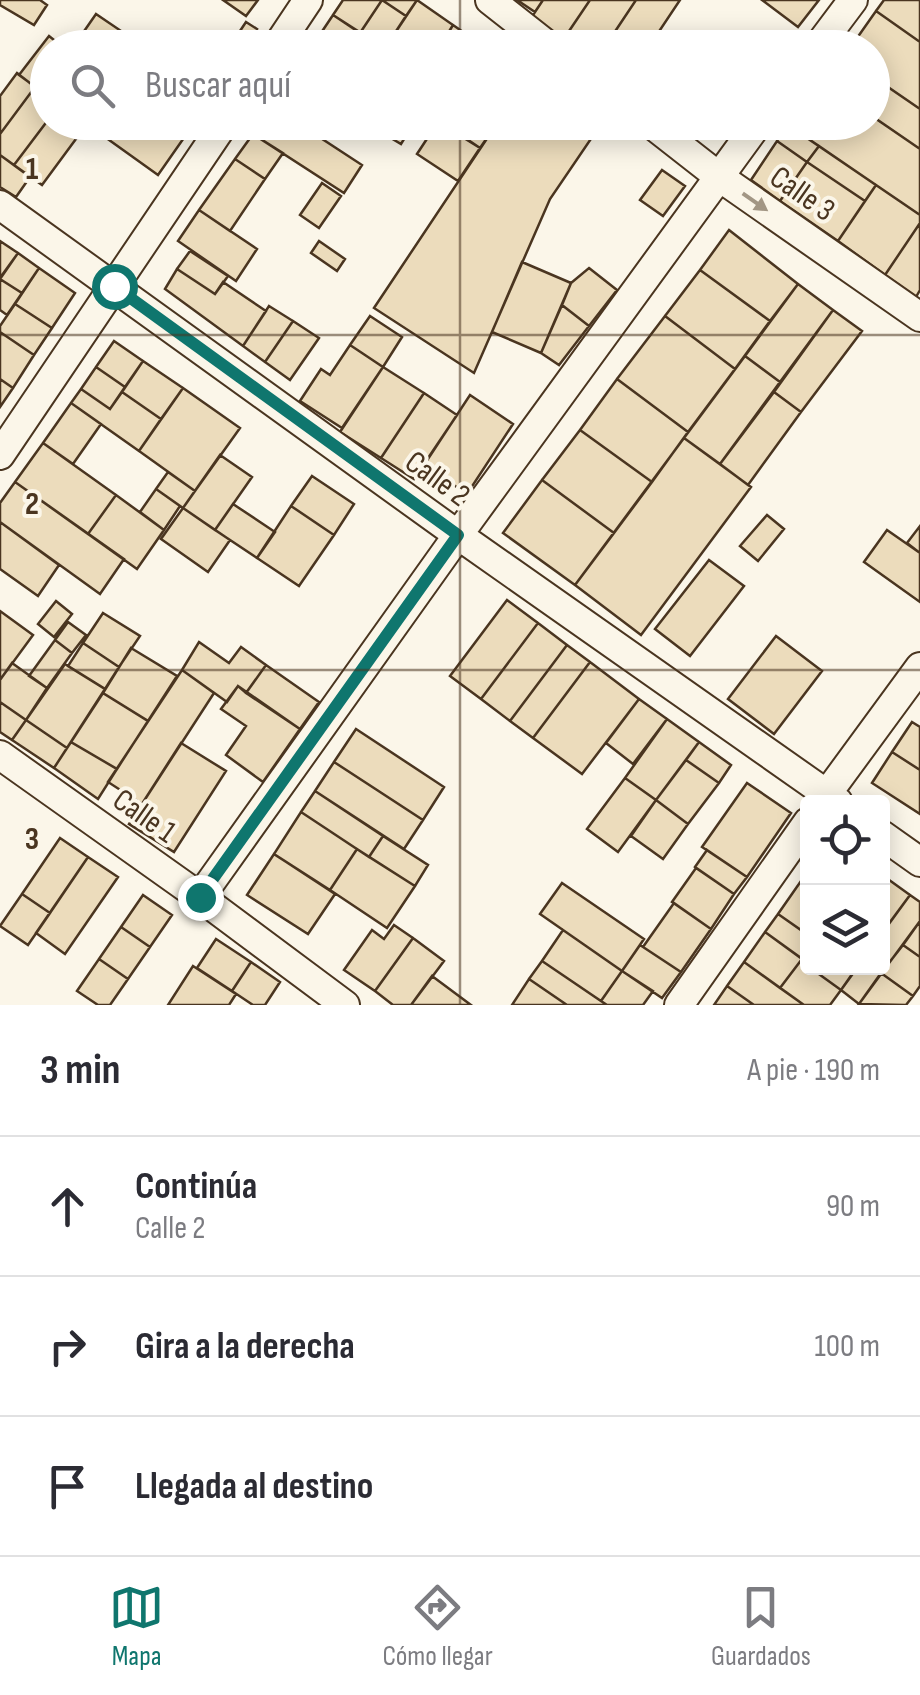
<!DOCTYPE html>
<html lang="es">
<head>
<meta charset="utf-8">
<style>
  body { margin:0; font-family:"Sofia Sans Condensed",sans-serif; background:#f7f7f7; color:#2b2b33 }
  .controls { position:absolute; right:30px; bottom:30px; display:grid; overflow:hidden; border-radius:10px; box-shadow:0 5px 25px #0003 }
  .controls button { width:90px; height:90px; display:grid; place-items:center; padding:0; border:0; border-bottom:2px solid #e1e1e2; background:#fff; color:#2b2b33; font:50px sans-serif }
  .stop { position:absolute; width:30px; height:30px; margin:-22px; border:8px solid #0f766e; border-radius:50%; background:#fff }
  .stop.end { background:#0f766e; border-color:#fff; box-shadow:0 2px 10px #0008 }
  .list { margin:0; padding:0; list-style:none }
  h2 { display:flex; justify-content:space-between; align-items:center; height:130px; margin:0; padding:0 40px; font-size:42px }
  h2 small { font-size:32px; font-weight:400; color:#7c7c81 }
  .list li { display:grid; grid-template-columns:65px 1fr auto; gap:30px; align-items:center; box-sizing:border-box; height:140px; padding:0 40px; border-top:2px solid #e1e1e2 }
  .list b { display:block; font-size:38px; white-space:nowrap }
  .list p { margin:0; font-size:32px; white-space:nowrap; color:#7c7c81 }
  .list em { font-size:32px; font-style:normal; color:#7c7c81 }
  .icon { flex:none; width:55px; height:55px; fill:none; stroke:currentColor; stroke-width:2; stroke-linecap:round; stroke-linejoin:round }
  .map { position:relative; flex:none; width:920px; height:1005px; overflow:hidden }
  .search { position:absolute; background:#fff; box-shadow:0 5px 25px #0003; left:30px; right:30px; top:30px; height:110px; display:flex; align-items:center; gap:25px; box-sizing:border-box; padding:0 35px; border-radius:55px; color:#7c7c81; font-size:38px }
  .sheet { height:550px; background:#fff }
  nav { display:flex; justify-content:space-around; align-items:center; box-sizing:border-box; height:140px; border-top:2px solid #e1e1e2; background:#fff; font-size:28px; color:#7c7c81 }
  nav a { display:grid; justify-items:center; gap:5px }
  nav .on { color:#0f766e }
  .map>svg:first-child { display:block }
  .building { fill:#ecdcbc; stroke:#4a3520; stroke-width:2.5 }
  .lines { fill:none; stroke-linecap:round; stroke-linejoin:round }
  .street-casing { stroke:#4a3520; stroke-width:32 }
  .street { stroke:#fbf6e9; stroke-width:28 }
  .oneway { fill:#a29684 }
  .route { stroke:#0f766e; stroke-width:12 }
  .grid { fill:none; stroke:#4a3520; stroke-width:2.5; stroke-opacity:0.55 }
  .labels { text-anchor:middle; stroke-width:8; stroke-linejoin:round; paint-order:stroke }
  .street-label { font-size:32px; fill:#4a3520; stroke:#fbf6e9 }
  .grid-label { font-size:32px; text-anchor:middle; font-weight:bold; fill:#4a3520; stroke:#fbf6e9; stroke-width:8; stroke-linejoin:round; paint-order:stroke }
</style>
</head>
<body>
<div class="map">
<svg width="920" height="1005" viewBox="0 0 920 1005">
  <rect width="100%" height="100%" fill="#fbf6e9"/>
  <!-- building -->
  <path class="building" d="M0,0H40L47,5L34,25L0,5Z
    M223,0H258L246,16Z
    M343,0H382L360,33L333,15Z
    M382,0L406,16L385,48L360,33Z
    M382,0H417L406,16Z
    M417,0L453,25L439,48H385Z
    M517,0H543L535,12Z
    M543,0H590L563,40L531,18Z
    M590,0H636L604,48H574L563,40Z
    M636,0H680L648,48H604Z
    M762,0H819L798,27Z
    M884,0H920V42L876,11Z
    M876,11L920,42V109L872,76V48H850Z
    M96,14L127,35L119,48H89L78,40Z
    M333,15L364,35L357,48H344L321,33Z
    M246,22L257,29L249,41L238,34Z
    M453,25L486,48H439Z
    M321,33L344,48H312Z
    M49,36L64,48H48L45,94L19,75Z
    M17,73L35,87L0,134V96Z
    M872,76L920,109V149L872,116Z
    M35,87L48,96V120L14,165L0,155V134Z
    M872,116L920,149V215L788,125L872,122Z
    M48,120L87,124L42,185L14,165Z
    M84,122H195L158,175Z
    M260,122H307L304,127L362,165L344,193L253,134Z
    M393,122L414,123L401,144L386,135Z
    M438,122L480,148L458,181L417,154Z
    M442,122H498L480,148Z
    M498,122H593L599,127L550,199L474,373L374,308Z
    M788,125L819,146L807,162L777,141Z
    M253,134L283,153L265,179L235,159Z
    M777,141L807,162L780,201L751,180Z
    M819,146L876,185L865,201L807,162Z
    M0,155L30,177L16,197L0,187Z
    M235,159L265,179L230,231L199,210Z
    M807,162L865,201L838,241L780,201Z
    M662,170L685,186L663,216L640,200Z
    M322,183L341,196L319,228L300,215Z
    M876,185L920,215V223L885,275L838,241Z
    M199,210L257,249L236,281L178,241Z
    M920,223V290L916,297L885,275Z
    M729,230L798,284L770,321L700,270Z
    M0,241L18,253L0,278Z
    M319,241L345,259L337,271L311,253Z
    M190,251L228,276L215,294L177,269Z
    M18,253L39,268L22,293L0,279Z
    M522,262L571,283L541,353L492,332Z
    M39,268L75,293L52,328L15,304Z
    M589,268L617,290L589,326L562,305L571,283Z
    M177,269L215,294L223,282L266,311L243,346L165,289Z
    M700,270L770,321L735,369L665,316Z
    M0,279L22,293L7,315L0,310Z
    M798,284L833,310L780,382L745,356Z
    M15,304L52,328L34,355L0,332V326Z
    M562,305L589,326L559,365L541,353Z
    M269,306L293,321L265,362L243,346Z
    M833,310L862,331L801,412L774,392Z
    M370,316L402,337L383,367L350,345Z
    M665,316L735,369L688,432L617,379Z
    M293,321L319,338L290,380L265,362Z
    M0,332L34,355L13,388L0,379Z
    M114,341L143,361L125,387L96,367Z
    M350,345L383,367L342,428L300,401L321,369L330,375Z
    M745,356L780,382L720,464L684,438Z
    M143,361L183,388L161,419L122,392Z
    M96,367L125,387L110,409L81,389Z
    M383,367L424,393L381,458L340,432Z
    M0,379L13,388L0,407Z
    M617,379L688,432L652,482L580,430Z
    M183,388L240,428L195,491L139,451Z
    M81,389L110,409L122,392L161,419L139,451L71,403Z
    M774,392L801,412L748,485L720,464Z
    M424,393L457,415L414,479L381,458Z
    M470,395L513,424L467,494L424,465Z
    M71,403L101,424L73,464L43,443Z
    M580,430L652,482L614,533L542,480Z
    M684,438L751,487L641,635L575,585Z
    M43,443L116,495L88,534L15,482Z
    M220,455L252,477L215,530L183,508Z
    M168,472L195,491L183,508L156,489Z
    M312,476L354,504L334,535L291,506Z
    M542,480L614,533L575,585L503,533Z
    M15,482L124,559L100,594L0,522V503Z
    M156,489L180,506L164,530L140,512Z
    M116,495L164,530L137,569L88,534Z
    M233,504L275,532L257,558L215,530Z
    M291,506L334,535L299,586L257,558Z
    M183,508L230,540L208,572L161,539Z
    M767,515L784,529L758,561L740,546Z
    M0,522L59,565L38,596L0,569Z
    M920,526V553L907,543Z
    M887,530L920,553V602L864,562Z
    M709,560L744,586L690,656L655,629Z
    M507,600L538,623L481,699L450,676Z
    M56,601L72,614L54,637L38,624Z
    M0,611L33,635L0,680Z
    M103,613L140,636L119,667L83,643Z
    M68,622L86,635L72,653L55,640Z
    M538,623L567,645L510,721L481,699Z
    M776,636L822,671L774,734L728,699Z
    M55,640L72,653L47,688L29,676Z
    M199,642L229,663L241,647L266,665L246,693L238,686L227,702L182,670Z
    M83,643L119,667L105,689L68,666Z
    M567,645L590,662L533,738L510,721Z
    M131,648L177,676L148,721L103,693Z
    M590,662L639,699L582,774L533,738Z
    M12,663L47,688L26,720L0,702V680Z
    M65,664L105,689L67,748L26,720Z
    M266,665L319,702L300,729L246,693Z
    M182,670L214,693L142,804L108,782Z
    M238,686L300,729L263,782L226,755L246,726L221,709Z
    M103,693L148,721L117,769L71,742Z
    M639,699L667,719L633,764L606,743Z
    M0,702L26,720L12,740L0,732Z
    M667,719L699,742L656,800L625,778Z
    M26,720L67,748L54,768L12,740Z
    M912,722L920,727V770L892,752Z
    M356,729L444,787L423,820L334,762Z
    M71,742L117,769L98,799L54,768Z
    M699,742L731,765L719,783L686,760Z
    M181,743L226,771L174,852L129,824Z
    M892,752L920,770V814L872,783Z
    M686,760L719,783L688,824L656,800Z
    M334,762L423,820L404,849L315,791Z
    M625,778L656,800L618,852L587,829Z
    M747,783L791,813L747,877L702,847Z
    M315,791L383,836L369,857L301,812Z
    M656,800L688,824L663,859L631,836Z
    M301,812L357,849L330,890L274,854Z
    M383,836L428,865L415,886L369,857Z
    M60,838L88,857L50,913L22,894Z
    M357,849L415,886L387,928L330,890Z
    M707,850L747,877L734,894L695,867Z
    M274,854L335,894L308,934L247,895Z
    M88,857L118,877L65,954L36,933Z
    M696,868L734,894L711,929L672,902Z
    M808,871V935L778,914Z
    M885,877L910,895L883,932L882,881Z
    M562,883L644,939L622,971L540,914Z
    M22,894L50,913L28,945L0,926Z
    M143,895L172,915L150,947L121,927Z
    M910,895L920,902V921L859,1004L841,990L857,968H882V933Z
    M674,903L711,929L681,972L643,947Z
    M778,914L808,935V963L765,932Z
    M920,921V957L903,945Z
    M394,925L413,938L375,991L344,970L372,930L384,939Z
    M121,927L150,947L128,979L99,959Z
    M563,930L622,971L601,1001L542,961Z
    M765,932L802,959L780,988L744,962Z
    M413,938L444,961L411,1005H393L375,991Z
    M216,939L251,962L232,991L197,968Z
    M640,945L681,972L662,998L622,971Z
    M903,945L920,957V986L913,996L881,973Z
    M99,959L128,979L110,1005H98L77,991Z
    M802,959L808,963V968H814L816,972L841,990L830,1005H804L780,988Z
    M542,961L601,1001L607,1005H567L529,979Z
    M251,962L280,982L265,1005H253L232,991Z
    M744,962L804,1005H754L727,986Z
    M193,966L236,994L229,1005H168Z
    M819,968H852L855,970L841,990L816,972Z
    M622,971L653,991L643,1005H607L601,1001Z
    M881,973L913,996L906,1005L859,1004Z
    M432,976L471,1005H411Z
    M529,979L567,1005H512Z
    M727,986L754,1005H714Z"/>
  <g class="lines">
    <!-- street casing -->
    <g class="street-casing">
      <path id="street" d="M490,0L551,48
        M276,48L308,0
        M817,48L853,0
        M649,122L718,176L920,317
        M0,205L458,535L838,802
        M0,455L225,122
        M0,755L200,897L345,1005
        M821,802L920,667
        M882,835L920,862
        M200,897L458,535L759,122
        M679,1005L808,822"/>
    </g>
    <!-- street -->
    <use href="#street" class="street"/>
  </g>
  <!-- one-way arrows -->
  <defs><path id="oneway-solid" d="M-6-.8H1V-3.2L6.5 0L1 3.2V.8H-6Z" transform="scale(2.5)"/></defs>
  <use class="oneway" href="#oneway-solid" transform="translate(755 202) rotate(35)"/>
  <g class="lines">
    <!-- route -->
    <path class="route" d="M114,286L458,535L200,897"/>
  </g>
  <!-- grid -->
  <path class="grid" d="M460,0V48M460,122V1005M0,335H920M0,670H920"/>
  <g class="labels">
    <!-- street labels -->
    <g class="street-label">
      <text transform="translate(803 193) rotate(35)" y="11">Calle 3</text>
      <text transform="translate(438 478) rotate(36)" y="11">Calle 2</text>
      <text transform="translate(145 815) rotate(35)" y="11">Calle 1</text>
    </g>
  </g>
  <g class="grid-label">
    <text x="32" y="179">1</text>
    <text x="32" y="514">2</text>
    <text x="32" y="849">3</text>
  </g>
</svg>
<div class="controls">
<button><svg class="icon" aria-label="locate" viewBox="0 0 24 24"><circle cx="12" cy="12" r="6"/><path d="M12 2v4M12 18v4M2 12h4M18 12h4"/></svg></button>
<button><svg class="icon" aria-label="layers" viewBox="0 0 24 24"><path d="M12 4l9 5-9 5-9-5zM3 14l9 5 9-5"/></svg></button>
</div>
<div class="stop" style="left:114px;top:286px"></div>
<div class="stop end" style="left:200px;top:897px"></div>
<div class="search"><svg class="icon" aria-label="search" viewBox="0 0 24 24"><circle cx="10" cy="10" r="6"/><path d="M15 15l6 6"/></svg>Buscar aquí</div>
</div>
<section class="sheet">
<h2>3 min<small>A pie · 190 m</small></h2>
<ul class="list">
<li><svg class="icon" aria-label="ahead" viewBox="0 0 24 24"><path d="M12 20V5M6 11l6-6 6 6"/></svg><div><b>Continúa</b><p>Calle 2</p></div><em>90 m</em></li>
<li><svg class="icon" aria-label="right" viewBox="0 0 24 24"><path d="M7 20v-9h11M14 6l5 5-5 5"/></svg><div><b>Gira a la derecha</b></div><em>100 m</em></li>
<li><svg class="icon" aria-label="arrive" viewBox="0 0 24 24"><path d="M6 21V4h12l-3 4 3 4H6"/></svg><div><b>Llegada al destino</b></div></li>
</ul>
</section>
<nav>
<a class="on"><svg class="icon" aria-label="map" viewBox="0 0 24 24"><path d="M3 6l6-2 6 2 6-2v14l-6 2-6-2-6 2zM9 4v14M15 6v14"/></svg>Mapa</a>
<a><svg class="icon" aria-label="directions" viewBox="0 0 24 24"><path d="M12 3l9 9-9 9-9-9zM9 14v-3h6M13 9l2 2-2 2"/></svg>Cómo llegar</a>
<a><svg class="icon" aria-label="saved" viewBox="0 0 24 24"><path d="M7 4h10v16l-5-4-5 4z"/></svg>Guardados</a>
</nav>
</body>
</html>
